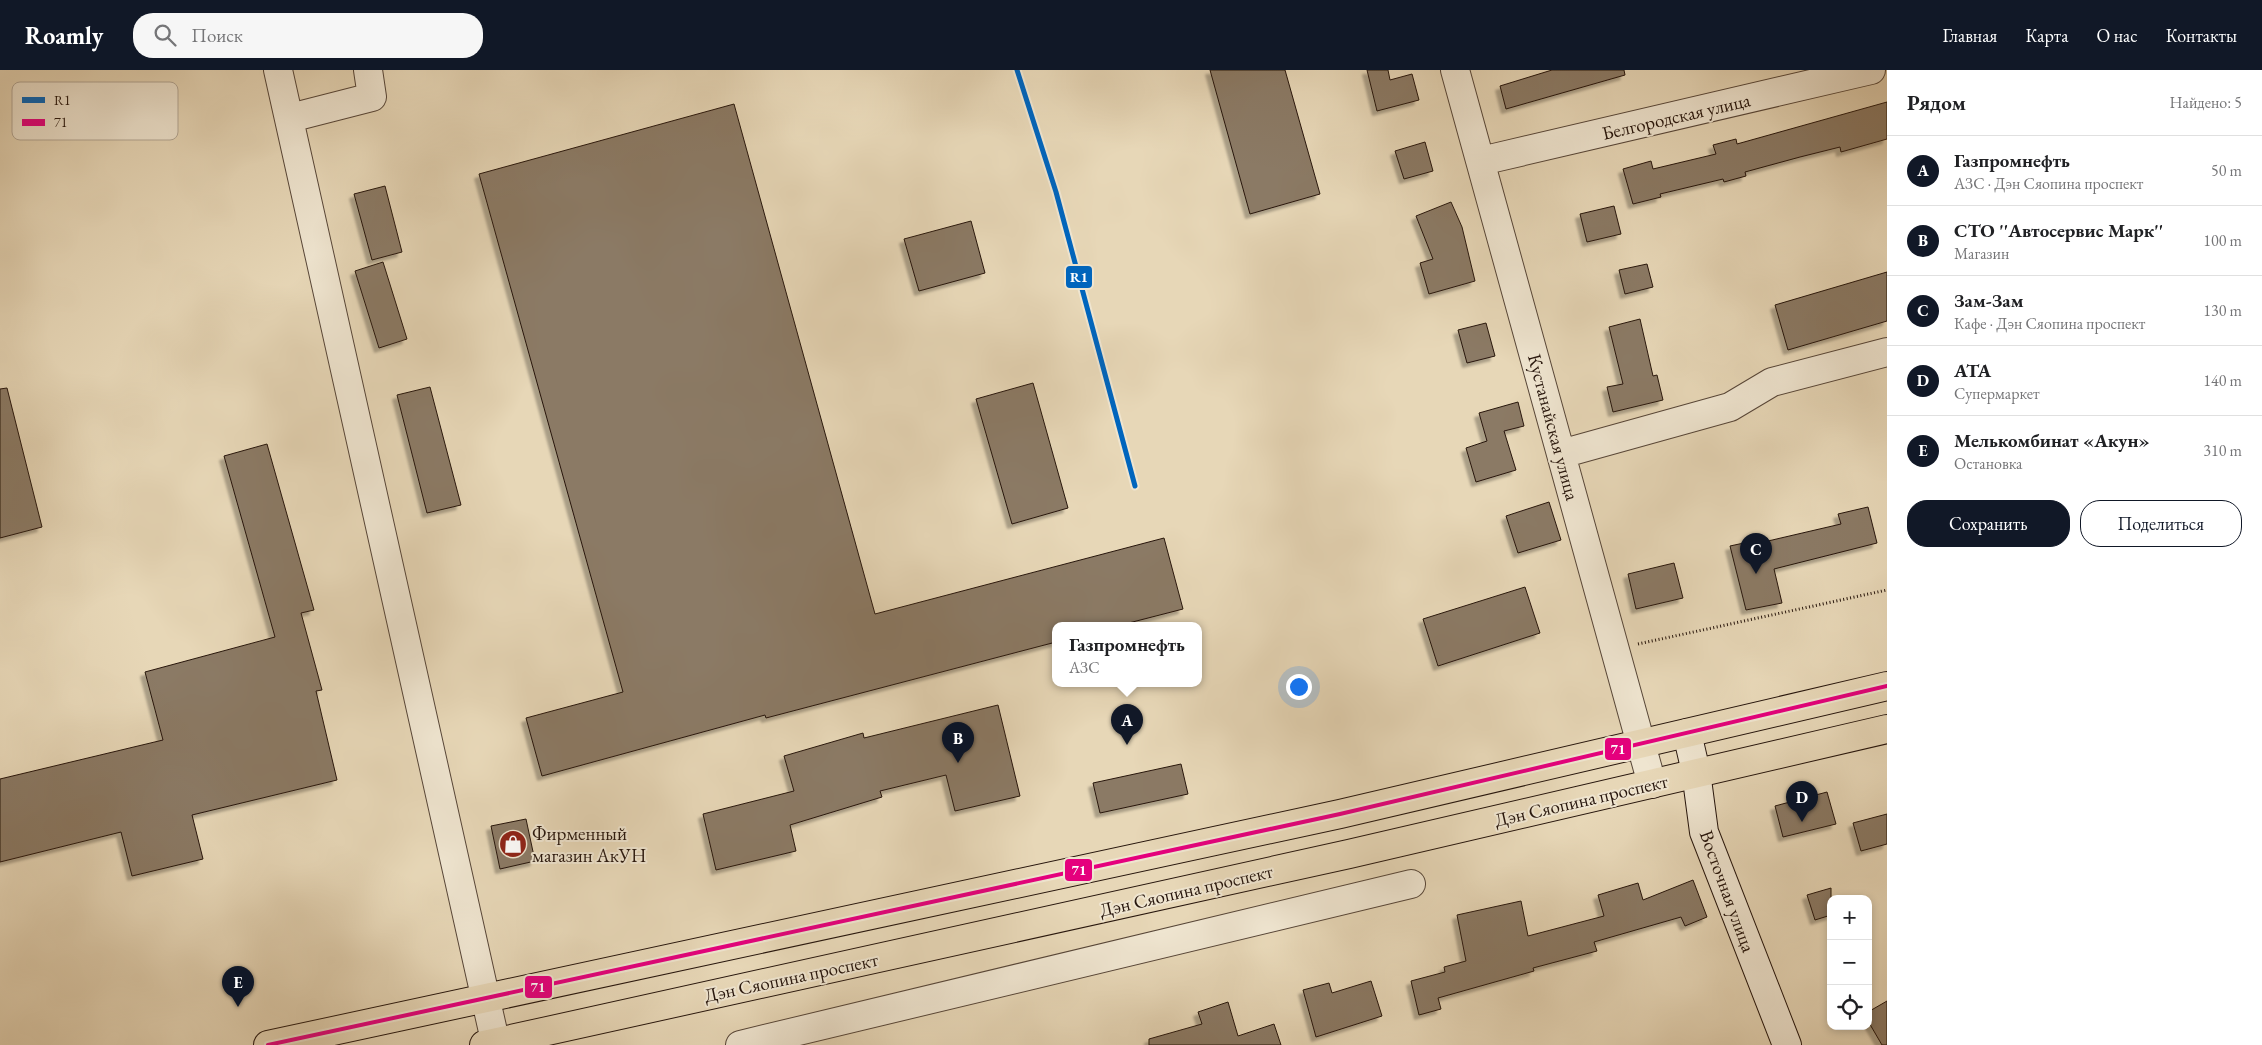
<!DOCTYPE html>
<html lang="ru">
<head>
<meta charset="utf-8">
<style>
  body { margin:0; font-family:"EB Garamond",serif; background:#f6f6f6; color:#202124 }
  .controls { position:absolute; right:15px; bottom:15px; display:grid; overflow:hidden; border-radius:10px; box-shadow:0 2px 8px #0003 }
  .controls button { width:45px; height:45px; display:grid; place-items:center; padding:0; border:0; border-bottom:1px solid #e0e0e0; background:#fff; color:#202124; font:25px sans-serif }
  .you { position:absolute; left:1298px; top:616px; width:18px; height:18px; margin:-12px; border:4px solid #fff; border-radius:50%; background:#1a73e8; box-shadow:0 0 0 8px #1a73e833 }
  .badge { display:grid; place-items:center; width:32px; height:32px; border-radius:50%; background:#111827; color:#fff; font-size:16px; font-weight:700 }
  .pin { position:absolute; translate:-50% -41px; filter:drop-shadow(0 1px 2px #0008) }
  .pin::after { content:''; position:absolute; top:26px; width:18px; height:15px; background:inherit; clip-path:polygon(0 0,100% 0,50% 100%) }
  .popup { position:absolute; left:1052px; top:552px; width:150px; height:65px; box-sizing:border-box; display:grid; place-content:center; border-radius:10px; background:#fff; filter:drop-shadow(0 1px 4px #0005); font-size:16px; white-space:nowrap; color:#757577 }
  .popup b { font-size:19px; color:#202124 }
  .popup::after { content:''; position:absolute; left:50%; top:100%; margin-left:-10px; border:10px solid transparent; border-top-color:#fff }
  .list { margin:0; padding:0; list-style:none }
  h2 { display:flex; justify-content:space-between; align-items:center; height:65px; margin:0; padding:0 20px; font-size:21px }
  h2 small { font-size:16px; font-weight:400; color:#757577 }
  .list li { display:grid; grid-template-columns:32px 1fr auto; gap:15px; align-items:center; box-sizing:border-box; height:70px; padding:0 20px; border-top:1px solid #e0e0e0 }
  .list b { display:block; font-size:19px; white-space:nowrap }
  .list p { margin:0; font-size:16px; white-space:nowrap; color:#757577 }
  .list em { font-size:16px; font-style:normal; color:#757577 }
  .actions { display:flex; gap:10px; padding:15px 20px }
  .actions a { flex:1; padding:11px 0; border:1px solid #111827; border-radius:20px; text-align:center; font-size:18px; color:#111827 }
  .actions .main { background:#111827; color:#fff }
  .icon { flex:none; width:28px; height:28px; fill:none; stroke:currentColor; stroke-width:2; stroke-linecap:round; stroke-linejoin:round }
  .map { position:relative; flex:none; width:1887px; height:975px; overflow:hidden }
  header { display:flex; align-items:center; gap:30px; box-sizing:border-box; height:70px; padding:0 25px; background:#111827; color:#fff }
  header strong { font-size:24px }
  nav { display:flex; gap:28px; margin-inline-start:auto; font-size:18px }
  .search { width:350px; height:45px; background:#f6f6f6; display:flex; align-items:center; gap:12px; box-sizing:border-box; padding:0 18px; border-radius:20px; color:#757577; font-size:19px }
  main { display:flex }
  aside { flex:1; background:#fff }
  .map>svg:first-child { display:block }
  .building { fill:#8b7a65; stroke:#27160d; filter:url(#shadow) }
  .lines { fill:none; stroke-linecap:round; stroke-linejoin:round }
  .street-casing { stroke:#574638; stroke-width:30 }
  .secondary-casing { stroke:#27160d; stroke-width:30 }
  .primary-casing { stroke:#27160d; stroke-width:30 }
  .path { stroke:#27160d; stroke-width:3; stroke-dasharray:1 2.5; stroke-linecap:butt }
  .street { stroke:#efe5d0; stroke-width:28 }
  .secondary { stroke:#efe5d0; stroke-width:28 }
  .primary { stroke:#e7d7b7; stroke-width:28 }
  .bus-1-casing { stroke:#efe5d0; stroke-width:8 }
  .bus-1 { stroke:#e5007d; stroke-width:4 }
  .rail-1-casing { stroke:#efe5d0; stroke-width:9 }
  .rail-1 { stroke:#0065bd; stroke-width:5 }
  .labels { text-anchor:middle; stroke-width:4; stroke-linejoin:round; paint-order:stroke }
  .street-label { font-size:19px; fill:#27160d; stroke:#efe5d0 }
  .poi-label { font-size:19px; fill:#27160d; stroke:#efe5d0; text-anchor:start }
  .key { fill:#efe5d0; stroke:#b3a796; stroke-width:1 }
  .key-label { font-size:14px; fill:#27160d }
  .line-badge { stroke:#efe5d0; stroke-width:2 }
  .badge-label { font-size:14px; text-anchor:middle; font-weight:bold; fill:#fff }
</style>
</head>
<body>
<header>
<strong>Roamly</strong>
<div class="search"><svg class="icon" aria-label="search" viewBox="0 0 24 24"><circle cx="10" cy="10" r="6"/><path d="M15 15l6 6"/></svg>Поиск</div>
<nav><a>Главная</a><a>Карта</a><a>О нас</a><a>Контакты</a></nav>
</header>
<main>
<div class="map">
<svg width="1887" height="975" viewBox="0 0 1887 975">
  <defs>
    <filter id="shadow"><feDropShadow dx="-4.5" dy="4.5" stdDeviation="1" flood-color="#0004"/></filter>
  </defs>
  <rect width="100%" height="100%" fill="#e7d7b7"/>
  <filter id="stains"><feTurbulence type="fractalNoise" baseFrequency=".004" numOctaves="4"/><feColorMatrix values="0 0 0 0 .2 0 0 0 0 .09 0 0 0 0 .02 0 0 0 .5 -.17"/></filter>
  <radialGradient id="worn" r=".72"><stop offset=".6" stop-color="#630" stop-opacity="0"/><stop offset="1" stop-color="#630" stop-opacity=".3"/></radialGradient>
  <!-- building -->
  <path class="building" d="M1210,0H1285L1320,124L1250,144Z
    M1367,0H1388L1390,10L1412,4L1419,30L1377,41Z
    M1552,0H1624L1625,5L1506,39L1500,16Z
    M1887,32V69L1841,82L1840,77L1800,87L1745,102L1746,106L1724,112L1723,109L1660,124L1661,127L1633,134L1623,99L1651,91L1653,99L1716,84L1713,75L1736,69L1737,74Z
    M734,34L875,544L1164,468L1183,539L1117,556H1056V572L766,648L765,645L542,706L526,648L623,622L479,104Z
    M1425,72L1433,101L1404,109L1395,81Z
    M385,116L402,182L372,190L354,124Z
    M1451,132L1462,157L1475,211L1429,224L1420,193L1433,189L1416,146Z
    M1614,136L1621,164L1587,172L1580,144Z
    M971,151L985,203L919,221L904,169Z
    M383,192L407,269L379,278L355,201Z
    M1647,194L1653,217L1625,224L1619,200Z
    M1887,202V251L1788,280L1775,235Z
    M1640,249L1653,306L1657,305L1663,330L1613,342L1607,317L1623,314L1609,257Z
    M1486,253L1495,286L1467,293L1458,260Z
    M1033,313L1068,438L1012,454L976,329Z
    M430,317L461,435L427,443L397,325Z
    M7,318L42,457L0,468V319Z
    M1518,332L1524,356L1504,361L1516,400L1476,412L1466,378L1487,371L1479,343Z
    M267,374L314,540L301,543L322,620L316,621L337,710L192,745L203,789L132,806L121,762L0,792V709L163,670L145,602L275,567L224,386Z
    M1549,432L1561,470L1518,483L1506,446Z
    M1868,437L1877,473L1774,499L1782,533L1746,540L1730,476L1767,468L1768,471L1841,454L1838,444Z
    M1674,493L1683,528L1636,539L1628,504Z
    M1525,517L1540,563L1438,596L1423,549Z
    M998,635L1020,726L955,741L946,705L880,721L882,727L790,755L796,781L716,800L703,744L794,721L784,686L863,663L864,668Z
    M1181,694L1188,724L1100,743L1093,713Z
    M1827,722L1836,754L1783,767L1775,736Z
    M1887,744V774L1861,781L1853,753Z
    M526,749L535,791L500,799L491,756Z
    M1693,810L1707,847L1685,856L1681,847L1594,872L1597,881L1533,898L1534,901L1438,928L1441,939L1419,945L1411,911L1445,902L1444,897L1466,891L1457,845L1521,831L1528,866L1604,846L1598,825L1638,813L1643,830Z
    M1831,818V845L1815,850L1807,825Z
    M1371,911L1382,946L1316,967L1303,920L1329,913L1332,923Z
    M1887,931V975H1882L1868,951V942Z
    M1228,932L1238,966L1274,954L1281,975H1149V969L1202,954L1198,942Z"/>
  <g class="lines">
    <!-- street casing -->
    <g class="street-casing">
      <path id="street" d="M278,0L496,975
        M1455,0L1652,714
        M290,48L372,27L368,0
        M1481,91L1871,0
        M1561,384L1730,337L1772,312L1887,282
        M740,975L1411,814"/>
    </g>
    <!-- secondary casing -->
    <g class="secondary-casing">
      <path id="secondary" d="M1687,663L1696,702L1704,762L1787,975"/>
    </g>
    <!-- primary casing -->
    <g class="primary-casing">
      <path id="primary" d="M268,975L1340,744L1887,616
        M484,975L1349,784L1887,659"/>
    </g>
    <!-- path -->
    <path class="path" d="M1638,574L1887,520"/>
    <!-- street -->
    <use href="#street" class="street"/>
    <!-- secondary -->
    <use href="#secondary" class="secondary"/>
    <!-- primary -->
    <use href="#primary" class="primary"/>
    <!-- bus-1 casing -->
    <g class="bus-1-casing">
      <path id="bus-1" d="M268,975L1340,744L1887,616"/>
    </g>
    <!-- bus-1 -->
    <use href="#bus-1" class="bus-1"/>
    <!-- rail-1 casing -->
    <g class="rail-1-casing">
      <path id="rail-1" d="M1017,0L1056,122L1135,416"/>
    </g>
    <!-- rail-1 -->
    <use href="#rail-1" class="rail-1"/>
  </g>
  <!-- icons -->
  <defs>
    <g id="shop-disc" transform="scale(1.4375)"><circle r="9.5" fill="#8f2418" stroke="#efe5d0"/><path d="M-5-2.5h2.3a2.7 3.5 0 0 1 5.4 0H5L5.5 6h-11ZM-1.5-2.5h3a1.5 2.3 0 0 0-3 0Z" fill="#fff"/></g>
  </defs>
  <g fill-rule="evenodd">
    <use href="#shop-disc" x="513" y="774"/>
  </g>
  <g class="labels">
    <!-- street labels -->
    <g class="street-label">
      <text transform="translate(1676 46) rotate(-13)" y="7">Белгородская улица</text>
      <text transform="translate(1554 357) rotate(75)" y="7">Кустанайская улица</text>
      <text transform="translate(1581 730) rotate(-13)" y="7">Дэн Сяопина проспект</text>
      <text transform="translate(1186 820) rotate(-13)" y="7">Дэн Сяопина проспект</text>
      <text transform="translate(1728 821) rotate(70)" y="7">Восточная улица</text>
      <text transform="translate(791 907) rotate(-12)" y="7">Дэн Сяопина проспект</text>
    </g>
    <!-- poi labels -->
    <g class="poi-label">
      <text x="532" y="770">Фирменный<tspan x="532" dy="22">магазин АкУН</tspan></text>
    </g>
  </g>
  <!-- legend -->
  <rect x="12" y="12" width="166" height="58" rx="8" class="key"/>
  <rect x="22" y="27" width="23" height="6" fill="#0065bd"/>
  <rect x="22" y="49" width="23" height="7" fill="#e5007d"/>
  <g class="key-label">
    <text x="54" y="35">R1</text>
    <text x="54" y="57">71</text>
  </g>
  <g class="line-badge">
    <rect x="1065" y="195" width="28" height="24" rx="5" fill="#0065bd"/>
    <rect x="1604" y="667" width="28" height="24" rx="5" fill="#e5007d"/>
    <rect x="1064" y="788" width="29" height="24" rx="5" fill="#e5007d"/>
    <rect x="524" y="905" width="29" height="24" rx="5" fill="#e5007d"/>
  </g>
  <g class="badge-label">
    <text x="1079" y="212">R1</text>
    <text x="1618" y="684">71</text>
    <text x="1079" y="805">71</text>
    <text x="538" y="922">71</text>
  </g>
  <rect width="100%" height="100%" filter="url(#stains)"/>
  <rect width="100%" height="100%" fill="url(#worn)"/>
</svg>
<div class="controls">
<button>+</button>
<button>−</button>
<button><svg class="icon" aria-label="locate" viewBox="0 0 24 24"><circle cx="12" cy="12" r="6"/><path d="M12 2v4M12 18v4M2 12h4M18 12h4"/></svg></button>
</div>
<div class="you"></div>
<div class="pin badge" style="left:1127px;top:675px">A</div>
<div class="popup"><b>Газпромнефть</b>АЗС</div>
<div class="pin badge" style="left:958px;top:693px">B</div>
<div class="pin badge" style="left:1756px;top:504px">C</div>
<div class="pin badge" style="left:1802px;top:752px">D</div>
<div class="pin badge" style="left:238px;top:937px">E</div>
</div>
<aside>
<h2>Рядом<small>Найдено: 5</small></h2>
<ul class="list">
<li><span class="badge">A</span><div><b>Газпромнефть</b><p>АЗС · Дэн Сяопина проспект</p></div><em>50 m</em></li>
<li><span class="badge">B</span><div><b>СТО ''Автосервис Марк''</b><p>Магазин</p></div><em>100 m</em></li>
<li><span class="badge">C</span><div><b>Зам-Зам</b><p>Кафе · Дэн Сяопина проспект</p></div><em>130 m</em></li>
<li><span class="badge">D</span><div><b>АТА</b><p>Супермаркет</p></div><em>140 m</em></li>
<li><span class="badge">E</span><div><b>Мелькомбинат «Акун»</b><p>Остановка</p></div><em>310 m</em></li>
</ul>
<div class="actions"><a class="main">Сохранить</a><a>Поделиться</a></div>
</aside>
</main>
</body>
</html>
